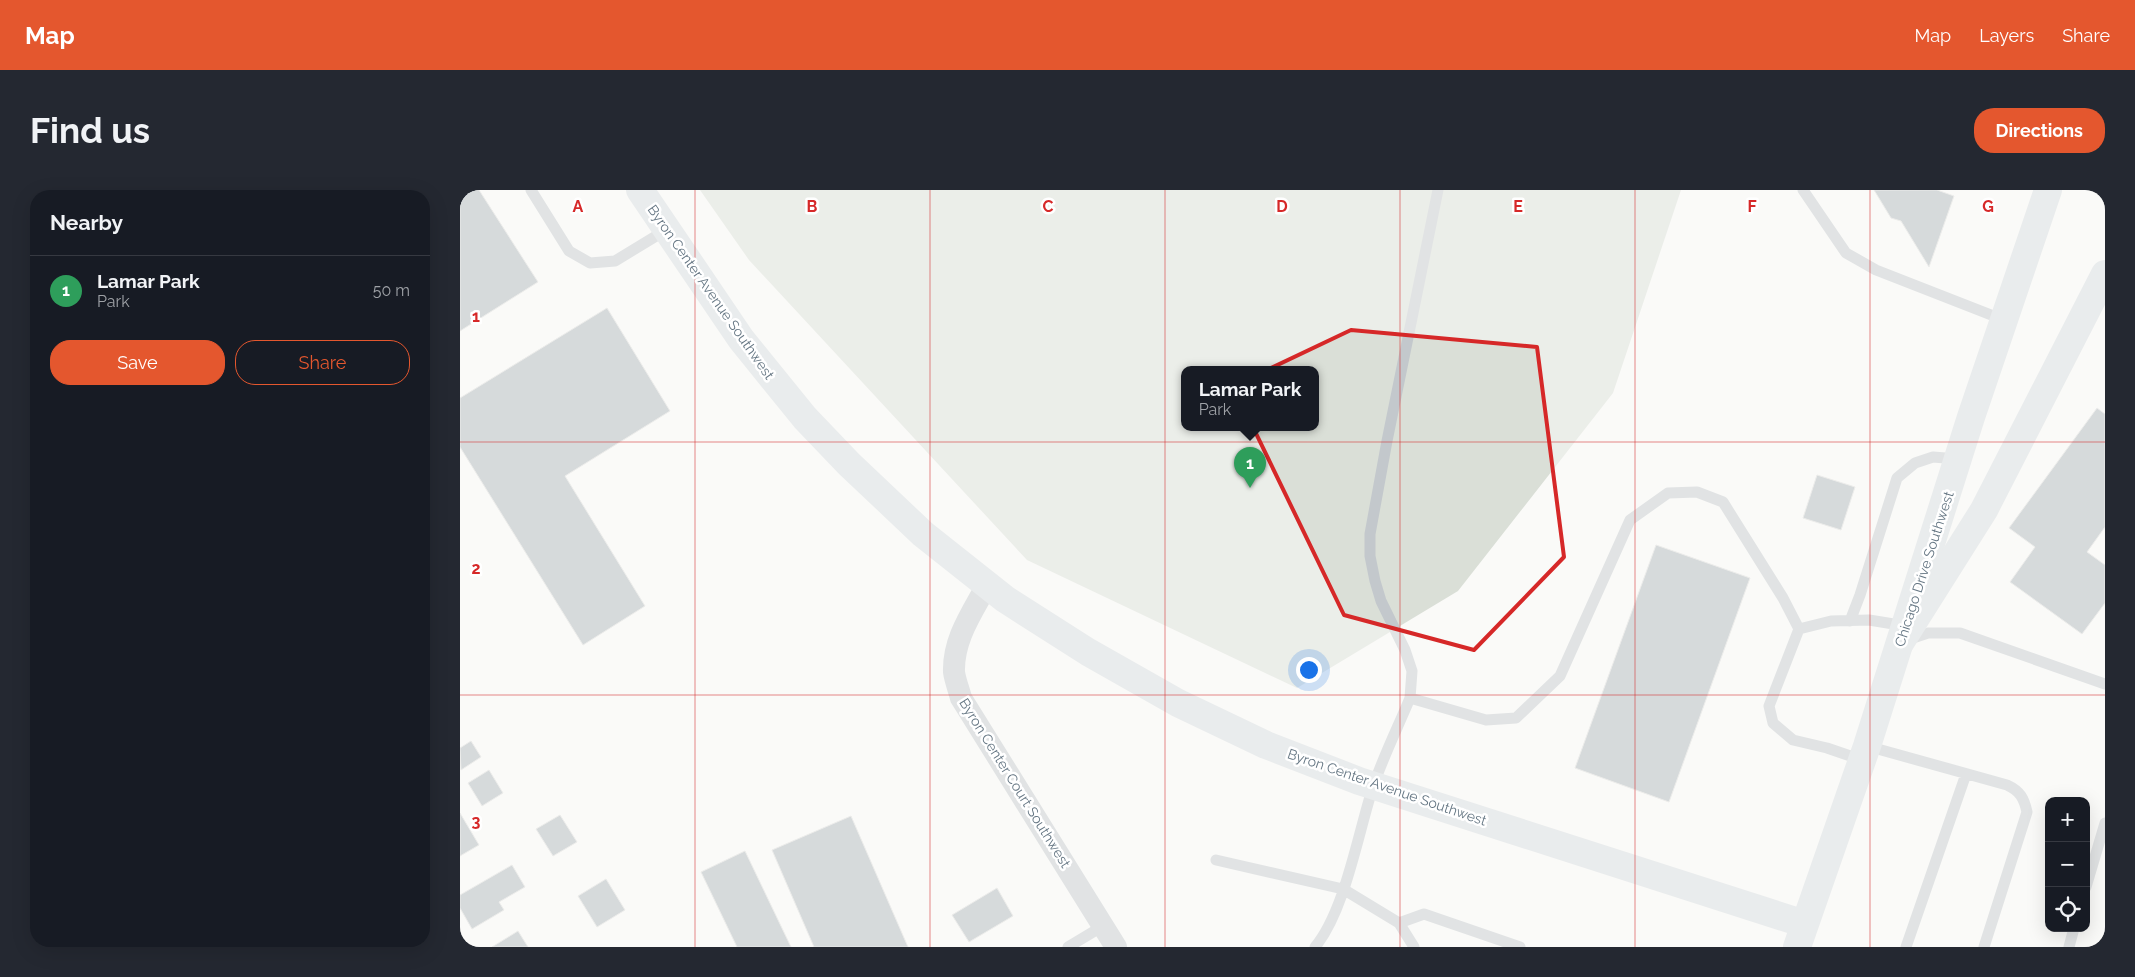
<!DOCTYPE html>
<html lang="en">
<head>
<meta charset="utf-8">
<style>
  body { margin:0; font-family:Raleway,sans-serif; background:#242831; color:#f1f3f6 }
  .controls { position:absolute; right:15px; bottom:15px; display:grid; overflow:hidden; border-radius:10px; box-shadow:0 5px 20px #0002 }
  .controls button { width:45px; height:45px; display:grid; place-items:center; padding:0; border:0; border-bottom:1px solid #363941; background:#171b24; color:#f1f3f6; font:25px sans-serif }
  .you { position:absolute; left:848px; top:479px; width:18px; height:18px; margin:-12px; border:4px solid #fff; border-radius:50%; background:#1a73e8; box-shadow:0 0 0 8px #1a73e833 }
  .badge { display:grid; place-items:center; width:32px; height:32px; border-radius:50%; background:#e4572e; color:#fff; font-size:16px; font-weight:700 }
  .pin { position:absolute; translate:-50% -41px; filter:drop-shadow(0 1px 2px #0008) }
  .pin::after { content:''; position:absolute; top:26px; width:18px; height:15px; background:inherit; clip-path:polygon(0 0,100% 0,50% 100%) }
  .popup { position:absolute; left:721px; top:176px; width:138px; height:65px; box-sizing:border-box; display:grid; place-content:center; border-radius:10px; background:#171b24; filter:drop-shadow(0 1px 4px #0005); font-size:16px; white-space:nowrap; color:#9ea1a6 }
  .popup b { font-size:19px; color:#f1f3f6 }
  .popup::after { content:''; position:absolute; left:50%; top:100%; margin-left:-10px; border:10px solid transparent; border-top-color:#171b24 }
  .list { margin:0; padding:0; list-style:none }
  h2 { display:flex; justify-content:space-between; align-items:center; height:65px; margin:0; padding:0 20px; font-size:21px }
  h2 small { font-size:16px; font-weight:400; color:#9ea1a6 }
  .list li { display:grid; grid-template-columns:32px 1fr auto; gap:15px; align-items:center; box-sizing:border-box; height:70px; padding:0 20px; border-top:1px solid #363941 }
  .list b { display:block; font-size:19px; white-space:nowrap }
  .list p { margin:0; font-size:16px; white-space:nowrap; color:#9ea1a6 }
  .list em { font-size:16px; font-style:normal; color:#9ea1a6 }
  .actions { display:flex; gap:10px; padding:15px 20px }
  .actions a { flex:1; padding:11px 0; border:1px solid #e4572e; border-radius:20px; text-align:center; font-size:18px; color:#e4572e }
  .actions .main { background:#e4572e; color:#fff }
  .icon { flex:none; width:28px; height:28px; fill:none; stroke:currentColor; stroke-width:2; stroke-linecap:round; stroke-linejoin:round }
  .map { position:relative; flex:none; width:1645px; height:757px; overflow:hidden; border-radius:20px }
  header { display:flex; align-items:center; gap:30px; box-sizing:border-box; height:70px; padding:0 25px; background:#e4572e; color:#fff }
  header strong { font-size:24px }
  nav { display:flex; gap:28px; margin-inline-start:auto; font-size:18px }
  .intro { display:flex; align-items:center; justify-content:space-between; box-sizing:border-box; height:120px; padding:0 30px }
  h1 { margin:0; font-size:35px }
  .button { padding:12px 22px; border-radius:20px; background:#e4572e; color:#fff; font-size:18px; font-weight:700 }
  main { display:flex; gap:30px; padding:0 30px }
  aside { flex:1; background:#171b24; border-radius:20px; box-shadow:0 5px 20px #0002 }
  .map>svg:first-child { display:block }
  .green { fill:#dadfd7; fill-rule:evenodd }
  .building { fill:#aab3b9; stroke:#dcdcda }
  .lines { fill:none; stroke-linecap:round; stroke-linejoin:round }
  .service { stroke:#c3c8cc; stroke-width:11 }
  .minor { stroke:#c3c8cc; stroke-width:22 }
  .secondary { stroke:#d6dbdf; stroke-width:28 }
  .motorway { stroke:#d6dbdf; stroke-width:28 }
  .marked { fill:none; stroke:#d62828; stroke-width:4; stroke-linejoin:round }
  .grid { fill:none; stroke:#d62828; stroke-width:1; stroke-opacity:0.55 }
  .labels { text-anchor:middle; stroke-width:5; stroke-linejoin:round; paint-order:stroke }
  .street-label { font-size:14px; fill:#657683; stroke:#fff }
  .grid-label { font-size:16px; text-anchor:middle; font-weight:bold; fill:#d62828; stroke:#fff; stroke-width:5; stroke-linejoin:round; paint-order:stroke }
</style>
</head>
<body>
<header>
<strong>Map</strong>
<nav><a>Map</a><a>Layers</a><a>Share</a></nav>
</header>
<div class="intro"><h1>Find us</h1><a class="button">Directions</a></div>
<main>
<aside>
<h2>Nearby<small></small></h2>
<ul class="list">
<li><span class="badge" style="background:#2e9e5b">1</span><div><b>Lamar Park</b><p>Park</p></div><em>50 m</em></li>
</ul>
<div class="actions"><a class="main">Save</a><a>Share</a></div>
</aside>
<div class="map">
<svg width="1645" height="757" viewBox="0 0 1645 757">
  <rect width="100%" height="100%" fill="#fafaf8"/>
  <!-- green -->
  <path class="green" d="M240,0H1221L1153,203L998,401L837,498L567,370L289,70ZM725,179H855V237H725Z"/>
  <!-- building -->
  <path class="building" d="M0,0H19L78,92L0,141Z
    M1414,0H1477L1494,6L1469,77L1441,31L1431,28Z
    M147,118L210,221L105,286L185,416L123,455L0,257V208Z
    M1637,218L1645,224V337L1627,362L1645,375V413L1622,444L1550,392L1575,357L1549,338Z
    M1357,285L1395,297L1381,340L1343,328Z
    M1196,355L1290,388L1209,612L1115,578Z
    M11,551L21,567L1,580L0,558Z
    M29,580L43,603L22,616L8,593Z
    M0,623L19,655L0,666Z
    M100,625L117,652L93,666L76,639Z
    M391,626L448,757H354L312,660Z
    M285,661L331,757H277L241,682Z
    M52,675L65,697L39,712L44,720L12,739L0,718V705Z
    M146,689L165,720L137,737L118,706Z
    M537,698L553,726L509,752L492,725Z
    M58,741L68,757H32Z"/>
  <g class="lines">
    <!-- service -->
    <path class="service" d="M71,0L109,61L130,73L155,71L206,40
      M1343,0L1386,63L1416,80L1544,130
      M1390,431L1400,405L1437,288L1455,273L1473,267L1498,269
      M1339,439L1309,516L1313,533L1333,550L1367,558L1402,570
      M1447,450L1468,443H1500L1645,494
      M950,508L1026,530L1056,528L1100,486L1170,330L1208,303L1237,302L1263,312L1323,408L1339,439L1371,431L1409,430L1446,436
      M1407,556L1547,595C1560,601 1564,608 1567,622L1524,757
      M756,670L883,699L939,733L954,757
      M1626,697L1645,633
      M939,733L964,724L1060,757
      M608,757L643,736
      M855,757C885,721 898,643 913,597C923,567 938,537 950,508L952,481L945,460L921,411L915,391L910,366V344L927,251L978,0
      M1446,757L1506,584
      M1609,757L1614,738"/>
    <!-- minor -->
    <path class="minor" d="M527,395C512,423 493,449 494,482C495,490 499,500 501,508L656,757"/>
    <!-- secondary -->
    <path class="secondary" d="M180,0L281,149L345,228L389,274L463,344L545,409L628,462L718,513L806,555L899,591L1345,734
      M1337,757L1407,556L1511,227L1588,0"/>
    <!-- motorway -->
    <path class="motorway" d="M1440,453L1524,320L1645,84"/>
  </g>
  <!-- marked area -->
  <path d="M0 0H1645V757H0ZM891,140L1077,157L1104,367L1014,460L884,425L773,196Z" fill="#fafaf8" fill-opacity=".55" fill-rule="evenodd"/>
  <path class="marked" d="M891,140L1077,157L1104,367L1014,460L884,425L773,196Z"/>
  <!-- grid -->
  <path class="grid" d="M235,0V757M470,0V757M705,0V757M940,0V757M1175,0V757M1410,0V757M0,252H1645M0,505H1645"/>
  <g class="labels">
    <!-- street labels -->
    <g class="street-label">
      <text transform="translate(251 102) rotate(55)" y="5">Byron Center Avenue Southwest</text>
      <text transform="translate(1464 379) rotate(-72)" y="5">Chicago Drive Southwest</text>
      <text transform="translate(555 593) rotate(58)" y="5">Byron Center Court Southwest</text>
      <text transform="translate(927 597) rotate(19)" y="5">Byron Center Avenue Southwest</text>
    </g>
  </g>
  <g class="grid-label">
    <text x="118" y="22">A</text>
    <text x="352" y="22">B</text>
    <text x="588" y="22">C</text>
    <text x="822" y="22">D</text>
    <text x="1058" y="22">E</text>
    <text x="1292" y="22">F</text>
    <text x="1528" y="22">G</text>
    <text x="16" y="132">1</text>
    <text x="16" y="384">2</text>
    <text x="16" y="637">3</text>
  </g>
</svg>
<div class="controls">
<button>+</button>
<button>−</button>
<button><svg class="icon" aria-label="locate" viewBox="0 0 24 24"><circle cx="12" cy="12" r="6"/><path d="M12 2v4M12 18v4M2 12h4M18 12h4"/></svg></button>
</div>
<div class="you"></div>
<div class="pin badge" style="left:790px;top:298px;background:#2e9e5b">1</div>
<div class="popup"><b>Lamar Park</b>Park</div>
</div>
</main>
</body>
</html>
